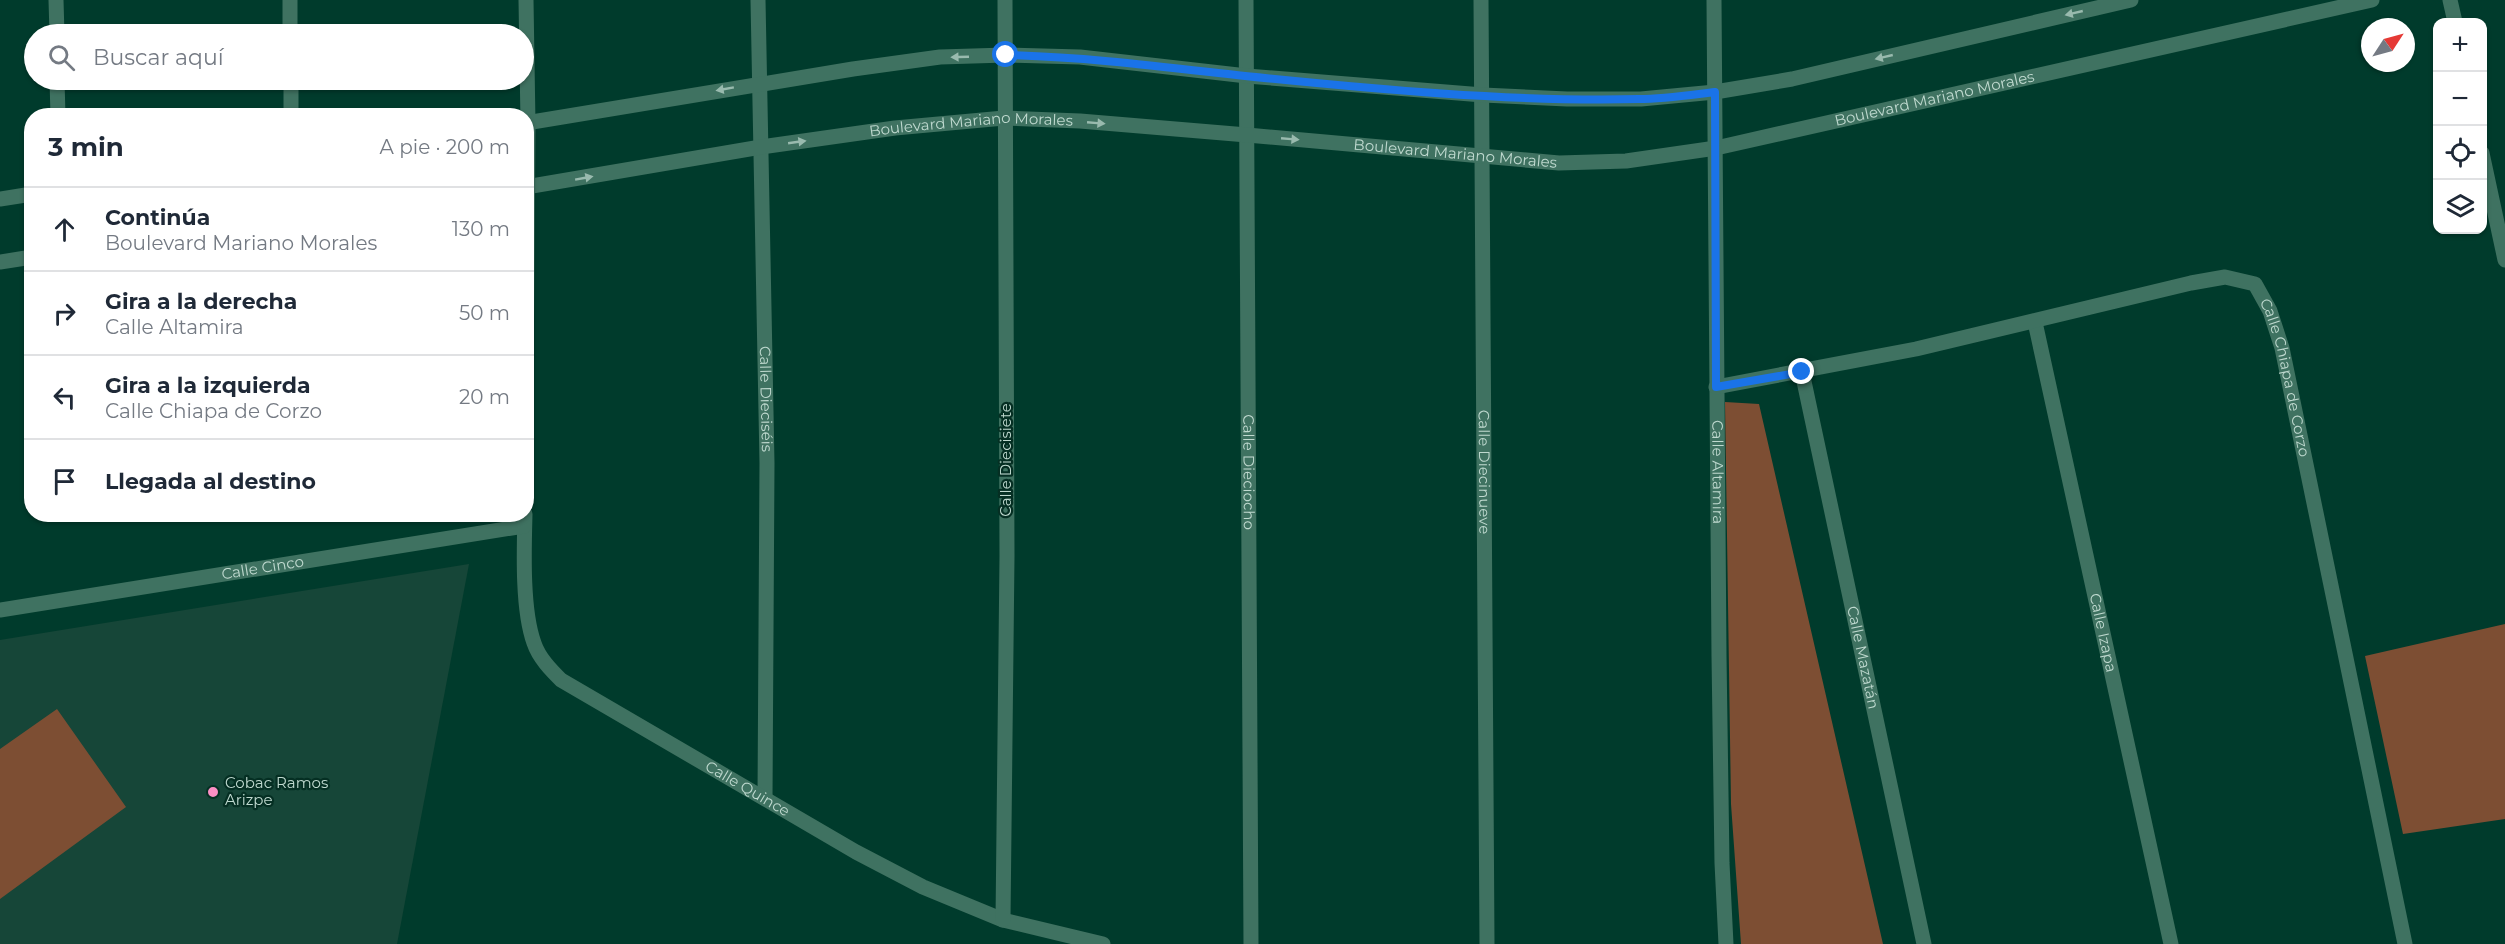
<!DOCTYPE html>
<html lang="es">
<head>
<meta charset="utf-8">
<style>
  body { margin:0; font-family:Montserrat,sans-serif; background:#f2f2f3; color:#1f2937 }
  .controls { position:absolute; right:18px; top:18px; display:grid; overflow:hidden; border-radius:12px; box-shadow:0 2px 4px #0004 }
  .controls button { width:54px; height:54px; display:grid; place-items:center; padding:0; border:0; border-bottom:2px solid #e0e1e3; background:#fff; color:#1f2937; font:30px sans-serif }
  .compass { position:absolute; left:2361px; top:18px; width:54px; height:54px; border-radius:50%; background:#fff; box-shadow:0 2px 4px #0004; rotate:54deg }
  .stop { position:absolute; width:18px; height:18px; margin:-14px; border:4px solid #1a73e8; border-radius:50%; background:#fff }
  .stop.end { background:#1a73e8; border-color:#fff; box-shadow:0 2px 6px #0008 }
  .list { margin:0; padding:0; list-style:none }
  h2 { display:flex; justify-content:space-between; align-items:center; height:78px; margin:0; padding:0 24px; font-size:26px }
  h2 small { font-size:20px; font-weight:400; color:#747a83 }
  .list li { display:grid; grid-template-columns:39px 1fr auto; gap:18px; align-items:center; box-sizing:border-box; height:84px; padding:0 24px; border-top:2px solid #e0e1e3 }
  .list b { display:block; font-size:22px; white-space:nowrap }
  .list p { margin:0; font-size:20px; white-space:nowrap; color:#747a83 }
  .list em { font-size:20px; font-style:normal; color:#747a83 }
  .icon { flex:none; width:33px; height:33px; fill:none; stroke:currentColor; stroke-width:2; stroke-linecap:round; stroke-linejoin:round }
  .map { position:relative; flex:none; width:2505px; height:944px; overflow:hidden }
  .search { position:absolute; background:#fff; box-shadow:0 2px 4px #0004; left:24px; top:24px; width:510px; height:66px; display:flex; align-items:center; gap:15px; box-sizing:border-box; padding:0 21px; border-radius:33px; color:#747a83; font-size:22px }
  .panel { position:absolute; background:#fff; box-shadow:0 2px 4px #0004; left:24px; top:108px; width:510px; height:414px; border-radius:24px }
  .map>svg:first-child { display:block }
  .built { fill:#164638 }
  .green { fill:#7d4e33 }
  .lines { fill:none; stroke-linecap:round; stroke-linejoin:round }
  .minor { stroke:#3f7261; stroke-width:15 }
  .tertiary { stroke:#3f7261; stroke-width:15 }
  .oneway { fill:#99baae }
  .route { stroke:#1a73e8; stroke-width:8 }
  .poi-dot { fill:#fb8fc4; stroke:#052f23; stroke-width:2 }
  .labels { text-anchor:middle; stroke-width:4.5; stroke-linejoin:round; paint-order:stroke }
  .street-label { font-size:15px; fill:#bfd9cf; stroke:#052f23 }
  .poi-label { font-size:15px; fill:#bfd9cf; stroke:#052f23; text-anchor:start }
</style>
</head>
<body>
<div class="map">
<svg width="2505" height="944" viewBox="0 0 2505 944">
  <rect width="100%" height="100%" fill="#003b2c"/>
  <!-- built -->
  <path class="built" d="M469,564L397,944H0V640Z"/>
  <!-- green -->
  <path class="green" d="M1725,402L1759,404L1883,944H1741L1731,804Z
    M2505,624V819L2403,834L2365,656Z
    M57,709L126,807L0,899V749Z"/>
  <g class="lines">
    <!-- minor -->
    <g class="minor">
      <path d="M56,0L57,34"/>
      <path d="M290,0V34"/>
      <path d="M526,0L528,123L526,390"/>
      <path id="s1" d="M758,0L767,463L765,798"/>
      <path id="s2" d="M1246,0L1251,944"/>
      <path id="s3" d="M1481,0L1487,944"/>
      <path id="s4" d="M1714,0L1719,656L1722,863L1726,944"/>
      <path d="M2450,0L2455,22"/>
      <path d="M57,80L58,116"/>
      <path d="M291,80V116"/>
      <path d="M2482,153L2505,260"/>
      <path id="s5" d="M2035,322L2171,944"/>
      <path id="s6" d="M1802,372L1924,944"/>
      <path id="s7" d="M1716,387L1916,349L2191,283L2225,277L2255,284L2270,311L2282,348L2405,944"/>
      <path id="s8" d="M525,514C524,551 522,610 534,643C539,658 551,670 561,680L856,852L923,887L1003,920L1103,944"/>
      <path id="s9" d="M0,610L524,526"/>
      <path d="M1003,920L1007,556L1005,0"/>
    </g>
    <!-- tertiary -->
    <g class="tertiary">
      <path d="M526,123L853,69L940,57L1006,55L1080,57L1247,76L1483,95L1567,99H1641L1715,92L1792,79L2131,0"/>
      <path id="s10" d="M526,187L761,147L895,128L1004,118L1080,121L1247,135L1559,163L1626,161L1716,148L2372,0"/>
      <path d="M0,199L32,194"/>
      <path d="M0,262L32,257"/>
    </g>
  </g>
  <!-- one-way arrows -->
  <defs><path id="oneway-solid" d="M-6-.8H1V-3.2L6.5 0L1 3.2V.8H-6Z" transform="scale(1.5)"/></defs>
  <g class="oneway">
    <use href="#oneway-solid" transform="translate(2074 13) rotate(167)"/>
    <use href="#oneway-solid" transform="translate(960 57) rotate(178)"/>
    <use href="#oneway-solid" transform="translate(1884 57) rotate(167)"/>
    <use href="#oneway-solid" transform="translate(725 89) rotate(170)"/>
    <use href="#oneway-solid" transform="translate(1096 123) rotate(5)"/>
    <use href="#oneway-solid" transform="translate(1290 139) rotate(5)"/>
    <use href="#oneway-solid" transform="translate(797 142) rotate(-8)"/>
    <use href="#oneway-solid" transform="translate(584 178) rotate(-10)"/>
  </g>
  <g class="lines">
    <!-- route -->
    <path class="route" d="M1006,55C1087,57 1164,67 1245,76C1373,89 1510,102 1639,99C1664,99 1690,95 1715,92L1716,387L1802,372"/>
  </g>
  <!-- markers -->
  <circle class="poi-dot" cx="213" cy="792" r="6"/>
  <g class="labels">
    <!-- street labels -->
    <g class="street-label">
      <text dy="5" stroke="none"><textPath href="#s10" startOffset="1422">Boulevard Mariano Morales</textPath></text>
      <text dy="5" stroke="none"><textPath href="#s10" startOffset="450">Boulevard Mariano Morales</textPath></text>
      <text dy="5" stroke="none"><textPath href="#s10" startOffset="936">Boulevard Mariano Morales</textPath></text>
      <text dy="5" stroke="none"><textPath href="#s7" startOffset="651">Calle Chiapa de Corzo</textPath></text>
      <text dy="5" stroke="none"><textPath href="#s1" startOffset="399">Calle Dieciséis</textPath></text>
      <text transform="translate(1006 460) rotate(-90)" y="5">Calle Diecisiete</text>
      <text dy="5" stroke="none"><textPath href="#s2" startOffset="472">Calle Dieciocho</textPath></text>
      <text dy="5" stroke="none"><textPath href="#s3" startOffset="472">Calle Diecinueve</textPath></text>
      <text dy="5" stroke="none"><textPath href="#s4" startOffset="472">Calle Altamira</textPath></text>
      <text dy="5" stroke="none"><textPath href="#s9" startOffset="266">Calle Cinco</textPath></text>
      <text dy="5" stroke="none"><textPath href="#s5" startOffset="318">Calle Izapa</textPath></text>
      <text dy="5" stroke="none"><textPath href="#s6" startOffset="292">Calle Mazatán</textPath></text>
      <text dy="5" stroke="none"><textPath href="#s8" startOffset="392">Calle Quince</textPath></text>
    </g>
    <!-- poi labels -->
    <g class="poi-label">
      <text x="225" y="788">Cobac Ramos<tspan x="225" dy="17">Arizpe</tspan></text>
    </g>
  </g>
</svg>
<div class="controls">
<button>+</button>
<button>−</button>
<button><svg class="icon" aria-label="locate" viewBox="0 0 24 24"><circle cx="12" cy="12" r="6"/><path d="M12 2v4M12 18v4M2 12h4M18 12h4"/></svg></button>
<button><svg class="icon" aria-label="layers" viewBox="0 0 24 24"><path d="M12 4l9 5-9 5-9-5zM3 14l9 5 9-5"/></svg></button>
</div>
<svg class="compass" viewBox="-18 -18 36 36"><path d="M0-13l5 13h-10z" fill="#e53935"/><path d="M0 13l5-13h-10z" fill="#747a83"/></svg>
<div class="stop" style="left:1006px;top:55px"></div>
<div class="stop end" style="left:1802px;top:372px"></div>
<div class="search"><svg class="icon" aria-label="search" viewBox="0 0 24 24"><circle cx="10" cy="10" r="6"/><path d="M15 15l6 6"/></svg>Buscar aquí</div>
<section class="panel">
<h2>3 min<small>A pie · 200 m</small></h2>
<ul class="list">
<li><svg class="icon" aria-label="ahead" viewBox="0 0 24 24"><path d="M12 20V5M6 11l6-6 6 6"/></svg><div><b>Continúa</b><p>Boulevard Mariano Morales</p></div><em>130 m</em></li>
<li><svg class="icon" aria-label="right" viewBox="0 0 24 24"><path d="M7 20v-9h11M14 6l5 5-5 5"/></svg><div><b>Gira a la derecha</b><p>Calle Altamira</p></div><em>50 m</em></li>
<li><svg class="icon" aria-label="left" viewBox="0 0 24 24"><path d="M17 20v-9H6M10 6l-5 5 5 5"/></svg><div><b>Gira a la izquierda</b><p>Calle Chiapa de Corzo</p></div><em>20 m</em></li>
<li><svg class="icon" aria-label="arrive" viewBox="0 0 24 24"><path d="M6 21V4h12l-3 4 3 4H6"/></svg><div><b>Llegada al destino</b></div></li>
</ul>
</section>
</div>
</body>
</html>
